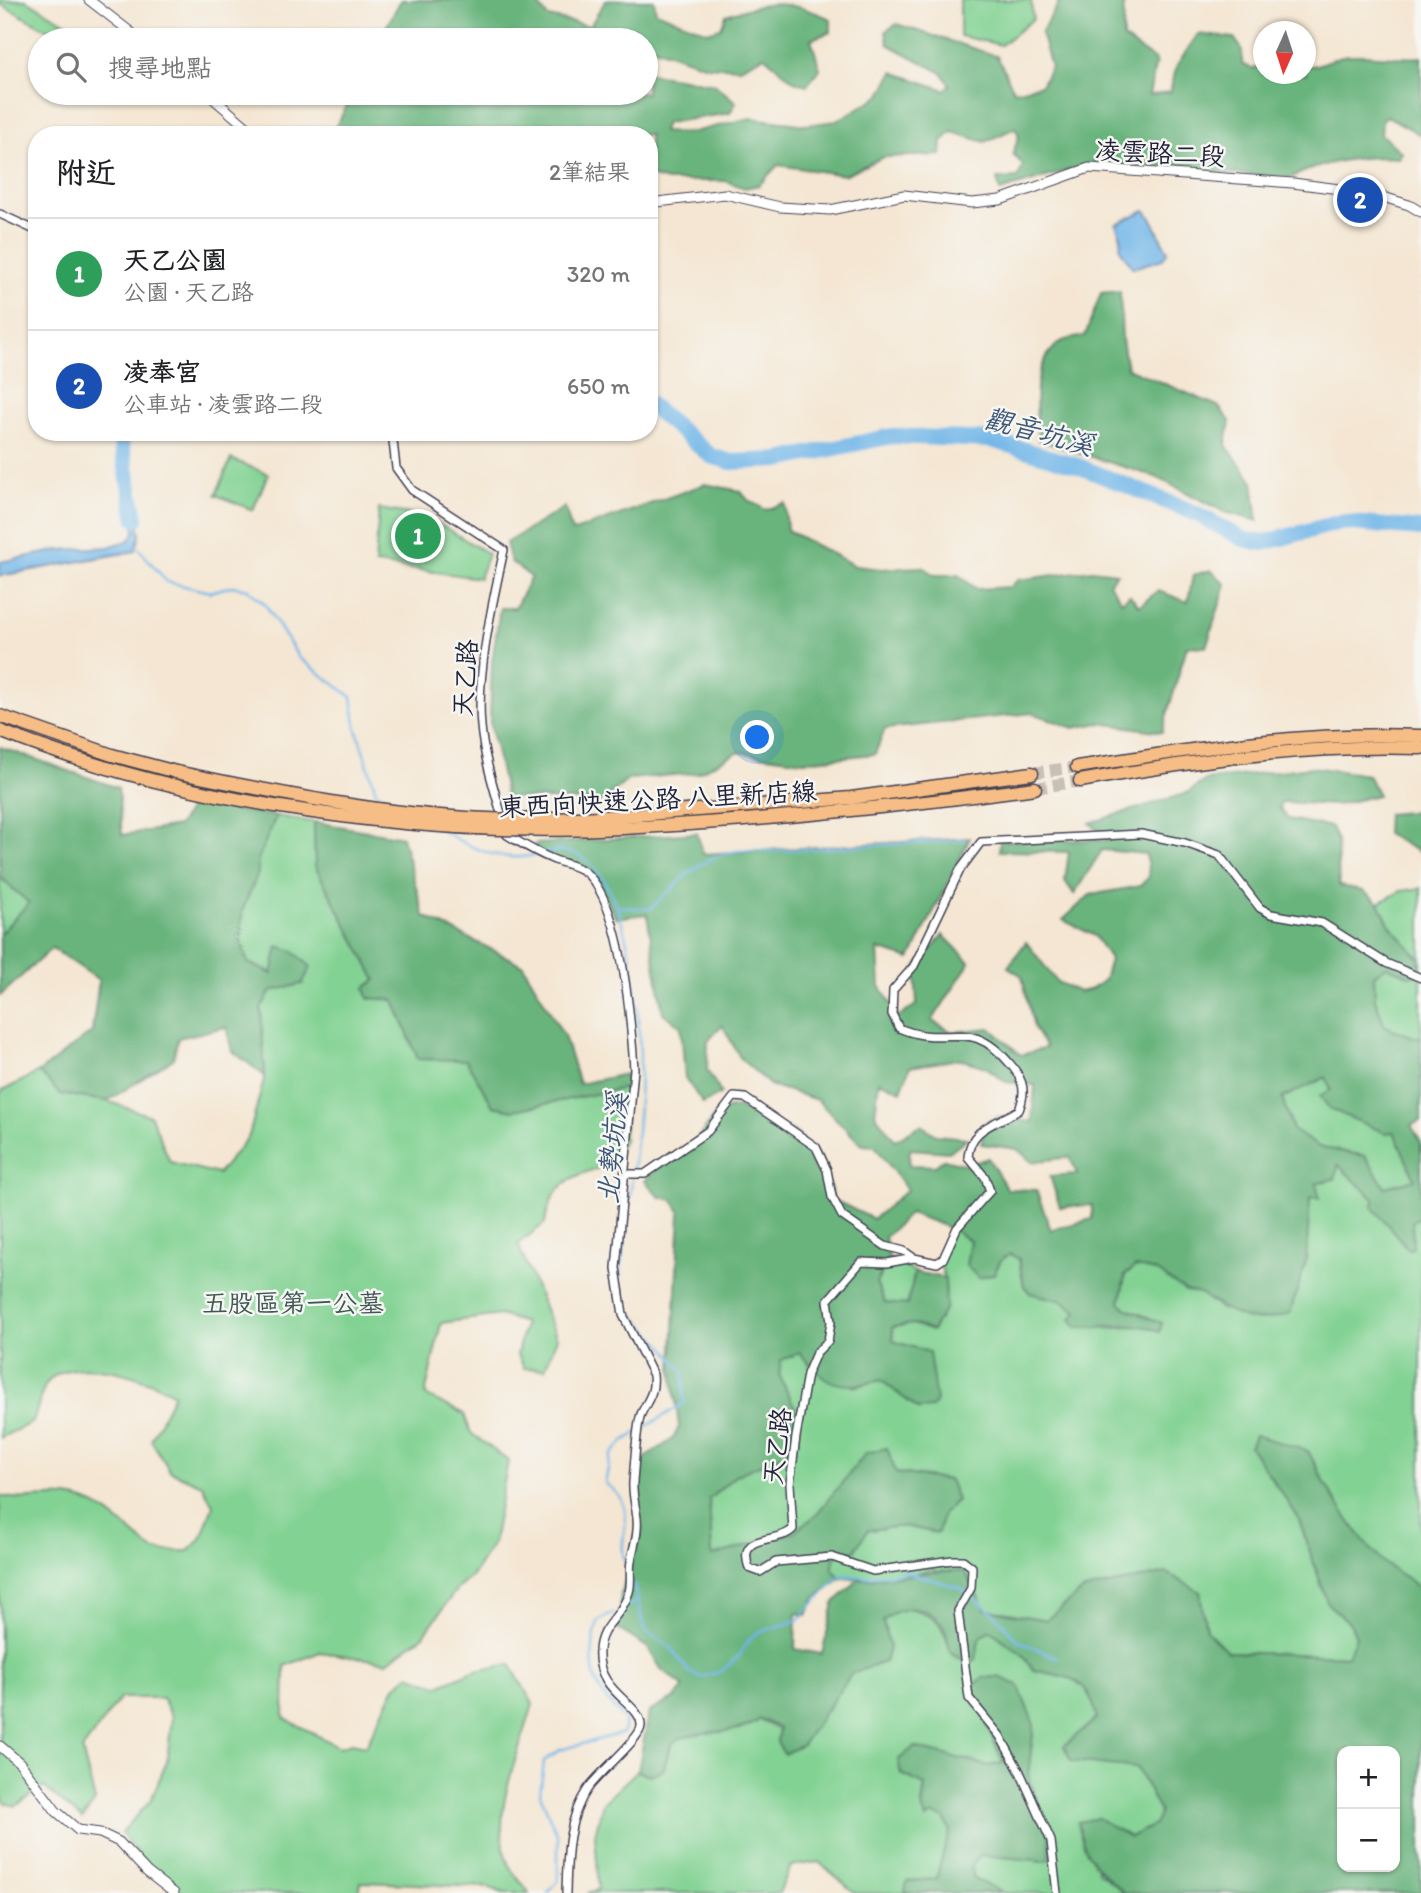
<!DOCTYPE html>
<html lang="zh-TW">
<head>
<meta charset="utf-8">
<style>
  body { margin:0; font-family:Itim,"LXGW WenKai TC",sans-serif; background:#f6f6f6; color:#202124 }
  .controls { position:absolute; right:21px; bottom:21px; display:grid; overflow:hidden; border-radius:14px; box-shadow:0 2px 5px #0004 }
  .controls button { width:63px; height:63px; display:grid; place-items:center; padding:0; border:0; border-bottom:2px solid #e0e0e0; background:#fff; color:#202124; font:35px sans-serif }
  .compass { position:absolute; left:1253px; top:21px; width:63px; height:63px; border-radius:50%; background:#fff; box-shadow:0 2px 5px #0004; rotate:183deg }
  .you { position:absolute; left:758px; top:738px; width:24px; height:24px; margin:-18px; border:5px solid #fff; border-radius:50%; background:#1a73e8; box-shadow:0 0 0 10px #1a73e833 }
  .badge { display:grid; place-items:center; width:46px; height:46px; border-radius:50%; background:#d1495b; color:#fff; font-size:23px; font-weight:700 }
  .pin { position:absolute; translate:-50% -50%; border:4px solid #fff; box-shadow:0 2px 7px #0006 }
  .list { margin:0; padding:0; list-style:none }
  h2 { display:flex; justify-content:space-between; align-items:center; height:91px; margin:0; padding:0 28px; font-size:30px }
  h2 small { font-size:23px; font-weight:400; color:#757577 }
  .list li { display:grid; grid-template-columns:46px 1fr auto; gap:21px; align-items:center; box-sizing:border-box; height:112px; padding:0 28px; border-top:2px solid #e0e0e0 }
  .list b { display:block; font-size:26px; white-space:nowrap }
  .list p { margin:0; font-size:23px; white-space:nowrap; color:#757577 }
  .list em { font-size:23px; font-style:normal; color:#757577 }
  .icon { flex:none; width:38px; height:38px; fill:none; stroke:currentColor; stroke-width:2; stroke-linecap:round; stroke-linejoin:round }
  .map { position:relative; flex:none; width:1421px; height:1893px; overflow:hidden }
  .search { position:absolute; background:#fff; box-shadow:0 2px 5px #0004; left:28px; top:28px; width:630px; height:77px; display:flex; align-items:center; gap:18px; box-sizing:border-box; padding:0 24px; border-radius:38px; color:#757577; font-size:26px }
  .panel { position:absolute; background:#fff; box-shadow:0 2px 5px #0004; left:28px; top:126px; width:630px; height:315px; border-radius:28px }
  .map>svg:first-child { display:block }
  .green { fill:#82d293; stroke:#527a67; stroke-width:2 }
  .forest { fill:#69b47d; stroke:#466b5c; stroke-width:2; fill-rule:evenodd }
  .water { fill:#71b6e8; stroke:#4a6c92; stroke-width:2 }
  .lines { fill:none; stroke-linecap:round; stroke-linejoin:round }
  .stream { stroke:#71b6e8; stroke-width:2.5 }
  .river { stroke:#71b6e8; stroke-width:16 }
  .trunk-tunnel { stroke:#cabfb4; stroke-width:12; stroke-dasharray:12 6; stroke-linecap:butt }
  .minor-casing { stroke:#423f52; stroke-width:10 }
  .tertiary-casing { stroke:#423f52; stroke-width:11 }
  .trunk-casing { stroke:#423f52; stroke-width:15 }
  .minor { stroke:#fff; stroke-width:7 }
  .tertiary { stroke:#fff; stroke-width:9 }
  .trunk { stroke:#f6be86; stroke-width:12 }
  .trunk-bridge-casing { stroke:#423f52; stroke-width:15; stroke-linecap:butt }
  .trunk-bridge { stroke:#f6be86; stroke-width:12 }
  .labels { text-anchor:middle; stroke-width:5; stroke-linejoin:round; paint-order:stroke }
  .street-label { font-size:26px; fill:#22223b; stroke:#f6f6f2 }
  .park-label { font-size:26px; fill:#3f5755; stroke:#f6f6f2 }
  .water-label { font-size:28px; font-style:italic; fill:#3e5678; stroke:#f6f6f2 }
</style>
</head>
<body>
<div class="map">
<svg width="1421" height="1893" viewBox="0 0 1421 1893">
  <rect width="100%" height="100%" fill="#f6f6f2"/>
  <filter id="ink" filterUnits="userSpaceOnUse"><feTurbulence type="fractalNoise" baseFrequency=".0143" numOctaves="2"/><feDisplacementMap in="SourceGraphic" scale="14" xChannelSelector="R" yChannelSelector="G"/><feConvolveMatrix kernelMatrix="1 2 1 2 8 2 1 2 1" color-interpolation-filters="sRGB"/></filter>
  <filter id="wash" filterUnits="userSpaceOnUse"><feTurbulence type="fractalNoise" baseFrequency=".00686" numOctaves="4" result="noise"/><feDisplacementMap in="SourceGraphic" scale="28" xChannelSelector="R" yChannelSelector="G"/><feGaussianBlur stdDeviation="1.57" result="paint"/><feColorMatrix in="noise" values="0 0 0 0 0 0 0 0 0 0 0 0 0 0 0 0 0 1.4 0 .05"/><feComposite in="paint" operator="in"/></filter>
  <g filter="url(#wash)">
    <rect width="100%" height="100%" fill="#f4e6d2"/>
    <!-- green -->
    <path class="green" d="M0,0H26L73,27L66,40L0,4Z
      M960,0H1031L1033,19L1001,45L960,36Z
      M231,459L268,474L253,510L216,495Z
      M379,509L428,517L488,554L479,578L375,564Z
      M276,816L314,822L315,866L376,980L394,1000L418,1059L467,1060L493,1106L514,1110L626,1088L624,1140L613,1164C576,1175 552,1179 545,1223L518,1244L557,1338L545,1369L524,1368L517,1354L525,1323L500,1315L441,1323L425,1395L464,1414L471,1433L508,1461L493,1543L472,1576L456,1590L424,1635L387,1662L320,1652L285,1666L284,1718L339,1747L352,1743L366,1746L395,1687L409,1675L439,1686L470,1672L510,1664L533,1704C520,1753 489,1812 508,1863C512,1874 525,1884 529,1893H503L488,1887L361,1882L359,1893H183L153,1874L121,1833L151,1800L167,1761L172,1717L162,1698H120L82,1750L95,1801L82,1819L44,1787L16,1806L4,1803L0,1791V1496C22,1502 43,1495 66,1497C103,1500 127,1530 154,1551H188L201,1539L213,1505L202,1485L170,1471L151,1440L174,1394C148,1377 65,1350 45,1386C40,1396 37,1411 33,1422L0,1438V1095L2,1091L39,1072L61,1094L107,1101L151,1116L170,1162L218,1174L249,1136L265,1076L261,1008L271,991L302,984L248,963L241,941L242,911L258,873V859Z
      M0,877L29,903L0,934Z
      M1421,888V1037H1414L1385,1026L1375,999L1374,975L1386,966L1419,958L1389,924L1379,903L1401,891Z
      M1326,1077L1331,1090L1394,1131L1416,1179L1385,1188L1365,1156L1319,1147L1293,1130L1282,1098Z
      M1338,1164L1375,1199L1413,1247L1412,1222L1421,1216V1593C1414,1578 1396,1574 1384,1563C1351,1530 1329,1492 1308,1451L1250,1447L1298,1517L1328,1604L1350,1623L1356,1636L1349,1656L1228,1652L1206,1630L1200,1592L1084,1590L1046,1620L985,1609L933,1569L885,1580L841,1578L832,1569L835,1556L855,1550L867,1530L904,1526L937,1533L943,1514L957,1500L949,1480L896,1473L815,1516L794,1533L712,1557L709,1499L736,1475L789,1452L797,1412L779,1375L781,1360L800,1352L854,1387L881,1380L918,1409L928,1352L893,1341L892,1327L913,1324L932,1331C948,1304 950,1291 939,1261L952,1229L970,1241L966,1266L994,1274L1001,1260L1010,1254L1019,1259L1024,1286L1030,1293L1063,1301L1108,1329C1126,1323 1144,1330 1161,1323L1125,1308L1120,1302L1125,1275L1135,1267L1159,1270L1185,1291L1201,1294L1222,1310L1306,1262L1310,1197L1315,1183Z
      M889,1259L915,1272L908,1305L885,1303L876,1283Z
      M907,1608C939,1615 942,1623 951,1654L976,1659L979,1638L990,1630L1022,1654L1034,1670C1072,1678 1088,1676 1097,1718L1064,1746L1137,1768L1160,1812L1155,1825L1130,1837L1098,1818V1872L1125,1893H1004L974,1879L971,1866L981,1855L1045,1861L1049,1835L1028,1775L1034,1725L999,1677L983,1678L972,1688L1003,1763L989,1766L914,1747L901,1774L925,1785L922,1806L927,1819L932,1815L944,1818L950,1830L936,1879L907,1881L905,1893H855L819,1862L791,1866L779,1893H587L599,1889L595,1834L603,1803L637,1771L650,1775L663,1770C666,1763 668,1750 672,1744C686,1726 737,1739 760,1719L802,1745L852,1673L885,1662L889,1648L883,1621L893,1611Z"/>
    <!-- forest -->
    <path class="forest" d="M401,0H531L536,2L548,17L590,26L606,0H654L656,12L708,32L721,28L726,15C771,0 788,0 831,19V32L811,39L820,69L807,85L794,81L764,56L740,68L707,66L654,48L646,49V40H379Z
      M1057,0H1124L1123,38L1156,61L1149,95L1170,92L1177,65L1198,34L1234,38L1242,49V64L1253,69L1263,65L1264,74H1306V66C1321,67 1328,59 1343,56C1364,52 1396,60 1421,57V135L1387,116L1382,120L1381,134L1402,153L1399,158C1360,155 1325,161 1290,178L1096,162L1000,191L997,179L1018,178L1023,165L1013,154L1019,135L1015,128L985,142L952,132L942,141L941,155L884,157L844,175L778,165L759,185L745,188L725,181H667L649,176V135H571L551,122L536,135H332L353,93H646V73L714,84L736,102L730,113L666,123L662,132L689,133L751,118L807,125L836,121L881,95L893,72L945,90L950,85L942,73L888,44L886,31L897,24L997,56L1014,91L1041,85L1051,67L1041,33L1059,3Z
      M1120,291L1122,340L1127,368L1218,406L1230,421L1226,445L1253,482L1258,521L1225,512L1156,477L1038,440C1036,406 1030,367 1059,343C1065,338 1077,338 1085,336L1101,293Z
      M705,484L740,491L748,500L766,510L785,503L787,530L855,566L881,569L923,567L934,575H958L977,589L1010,587L1018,580L1092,570L1117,573L1109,583L1122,601L1130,595L1139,606L1158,591L1188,602L1193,575L1211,570L1226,585L1206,647L1187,646L1162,732L1100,723L1073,728L1033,713L885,729L875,754L803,761L737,752L697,773L629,779L601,802L506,797L490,722L492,662L500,608H515L531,577L511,562L506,543L565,507L572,532Z
      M0,747L118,788L122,835L178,826L193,804L276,816L258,859V873L242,911L241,941L248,963L272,974L278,946L293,951L311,967L302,984L271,991L261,1008L265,1076L232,1051L226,1027L178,1038L173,1059L107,1101L60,1094L39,1072L92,1032L99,980L52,948L0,996V934L29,903L0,877Z
      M1311,767L1368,775L1378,795L1336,805L1282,802L1279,808L1288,819L1331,827L1337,841L1339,886L1363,891L1379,903L1389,924L1419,958L1421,973L1410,976L1386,966L1374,975L1375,999L1385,1026L1413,1037H1421V1121L1411,1125L1421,1142V1216L1412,1222L1413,1247L1409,1250L1373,1208L1374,1199L1338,1165L1335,1179L1316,1183L1320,1199L1310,1197L1306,1262L1290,1313C1251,1329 1236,1316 1204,1296C1198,1292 1190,1293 1183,1289C1160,1276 1165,1271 1135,1267L1125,1275L1120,1302L1125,1308L1162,1323L1160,1332C1138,1319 1103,1329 1077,1327L1071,1319L1077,1312L1063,1301L1030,1293L1024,1286L1019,1259L1010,1254L1001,1260L994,1274L979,1278L966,1266L970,1241L952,1229L910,1213L885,1237L889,1259L876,1283L885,1303L907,1305L915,1272L945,1278L946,1307L932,1331L913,1324L892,1327L893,1341L929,1352L936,1401L932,1408L918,1409L881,1380C838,1391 827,1385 800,1353L781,1360L779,1375L797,1412L798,1441L789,1452L736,1475L709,1499L712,1556L794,1532L815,1516L866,1453L887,1448L896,1473L949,1480L957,1500L943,1514L938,1533L904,1526L868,1530L855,1550L835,1556L832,1569L841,1578L814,1599L807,1615L796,1613L795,1649L822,1654L834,1603L859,1579C895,1580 928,1569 964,1571L985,1609L1046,1620L1084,1590L1167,1573L1200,1592L1206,1630L1228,1652L1348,1656L1356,1636L1350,1623L1328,1604L1298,1517L1250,1447L1255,1435L1308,1451C1329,1492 1351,1530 1384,1563C1396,1574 1414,1578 1421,1593V1893H1125C1100,1873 1082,1855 1078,1822L1098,1818L1130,1837L1154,1825L1160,1812L1137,1768L1071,1761L1064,1746L1097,1718C1088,1676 1071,1678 1034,1670L1022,1654L990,1630L979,1639L976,1659L970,1663L951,1654C949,1646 947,1633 943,1626C928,1604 900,1604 883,1621L889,1648L885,1662L852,1673L802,1745L784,1754L777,1742L779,1728L760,1719C737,1739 687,1726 672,1744C668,1750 666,1763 663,1770L650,1775L638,1771L649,1712L675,1698L684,1687L662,1670L647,1647L618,1629L621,1594L637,1544L639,1462L673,1439L679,1427L672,1369L680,1212L673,1200L660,1197L645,1181L659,1165L693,1145L718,1111L737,1107L795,1132L820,1158L834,1200L873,1219L907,1190L875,1146L862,1145L817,1100L770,1085L741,1059L722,1025L708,1041L707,1070L721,1093L703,1104L685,1078L681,1026L663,1013L647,914L616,918C606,901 597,872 577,865C563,859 549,862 534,854L535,844L697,833L703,854L970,838L910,959L878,949L880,986L899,1017L917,1004L915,969L943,935L970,962L932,1021L952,1032L990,1028L1021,1055L1046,1048L1034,1028L1022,976L1008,967L1026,942L1057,982L1079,992L1092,989L1104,980L1110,959L1095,936L1063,920L1090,895L1140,886L1149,877L1146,854L1102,850L1074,894L1065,881L1069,852L999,851L1000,841L1109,840L1090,823L1187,793L1206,780ZM959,1059L986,1067L1006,1082L1035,1085L1032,1122L999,1117L987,1122L981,1144L1017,1149L1032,1162L1070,1157L1077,1174L1050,1176L1060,1207L1092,1205V1219L1051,1230L1036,1190L1007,1189L988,1158L968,1165L944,1159L935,1166L909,1165L910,1149L949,1152L967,1138L936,1135L921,1125L895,1140L875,1114L879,1081L901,1091L910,1067ZM1326,1077L1331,1090L1320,1096L1330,1109L1385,1133L1394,1132L1415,1179L1385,1187L1365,1156L1319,1147L1293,1130L1282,1098ZM1342,1751H1395V1867H1342Z
      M1421,811V853L1386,834L1387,814Z
      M314,822L402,837L424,916L523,965L564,1036L579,1084L626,1074V1088L514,1110L493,1106L466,1060L418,1059L394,1000L368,998L365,988L376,980L315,866Z
      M999,1677L1018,1685L1034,1725L1028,1775L1049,1835L1051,1857L1045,1861L980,1855L971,1866L974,1879L1004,1893H905L907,1881L936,1879L950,1830L944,1818L932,1815L926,1819L922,1806L925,1785L901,1774L898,1760L914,1747L989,1766L1003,1763L972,1687L983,1678Z"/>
    <!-- water -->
    <path class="water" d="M1145,210C1157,221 1158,238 1168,251L1163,259L1133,268L1120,249L1121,237L1116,224Z
      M135,497L140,536L135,551L0,576V562L60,550L108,547L130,540L135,531L129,501Z"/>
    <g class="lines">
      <!-- stream -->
      <path class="stream" d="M135,544L167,582L210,592L232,586L248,589L265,604L299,658L352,697L357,730L376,792L402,807
        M441,830C472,849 503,864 539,854
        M545,853C627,830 639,1004 640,1054C641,1128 629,1203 620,1276
        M619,907L650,909C695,868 710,844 774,851L965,840
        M622,1286L628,1309L667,1350L683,1372L684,1403L624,1441L611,1455L605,1483C645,1511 612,1534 627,1568
        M634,1584L644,1630L671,1647L689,1672L701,1677L722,1671L740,1655L748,1641L757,1633L798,1620L841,1575L864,1577L908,1572L960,1588L994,1613L1017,1640L1058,1658
        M623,1608L638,1601
        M548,1893L558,1881V1837L540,1794L544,1761L560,1750L623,1733L625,1720C591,1688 586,1666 598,1621L614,1613"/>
      <!-- river -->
      <path class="river" d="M649,404L711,456L731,462L779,460L892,436L992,440L1078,466L1195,513L1243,539L1263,543L1341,522L1421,529
        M119,432L136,519"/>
    </g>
  </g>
  <g filter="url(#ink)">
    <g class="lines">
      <!-- trunk-tunnel -->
      <path class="trunk-tunnel" d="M1032,773L1077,767
        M1035,788L1080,781"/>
      <!-- minor casing -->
      <g class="minor-casing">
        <path id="minor" d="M0,214L37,231
          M392,432L396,468L412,490L504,550C493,600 476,675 481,726C484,762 498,800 507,835C521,843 535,852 550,858C562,864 574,864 585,872C622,903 631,1021 634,1069L616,1268L623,1315L653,1375C655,1393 648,1399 641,1414C637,1422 634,1470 633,1482C632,1495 636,1507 637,1519C639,1535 633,1546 631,1561C629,1571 632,1582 629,1592C621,1619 600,1624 599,1651C596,1693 642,1703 641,1726C641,1739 596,1775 587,1790C567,1819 567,1859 566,1893
          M626,1174H645L708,1131L734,1097L745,1098L816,1147L827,1170L832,1197L842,1216L885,1246L904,1251L914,1258L887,1263L861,1262L828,1300L831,1322L828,1341L816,1353L807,1374L796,1437L790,1484L793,1529C778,1545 736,1531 749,1568L760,1572L776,1562L832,1557L873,1571L952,1560H963L972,1567L971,1588L958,1611L969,1698L1000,1736L1020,1772L1051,1841L1057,1893
          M914,1258L937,1263L943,1259L957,1228L990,1191L985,1177L968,1157C970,1127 997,1124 1019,1110C1026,1092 1024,1081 1012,1066C968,1013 949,1050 899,1028L892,1014L893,990L914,966L960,870L981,842L1141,834L1185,843L1219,855L1260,908L1271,914L1322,923L1386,963L1421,978"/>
      </g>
      <!-- tertiary casing -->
      <g class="tertiary-casing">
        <path id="tertiary" d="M89,0L141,40
          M207,93L256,135
          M649,203L725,194L780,207L830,210L904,195L972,203L1000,200L1089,168L1293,183L1370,193L1409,205L1421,212
          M0,1746L20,1763L56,1811L78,1830L100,1833L119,1842L147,1872L174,1893"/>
      </g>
      <!-- trunk casing -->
      <g class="trunk-casing">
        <path id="trunk" d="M0,716L112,755L176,772
          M1077,767C1191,749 1305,731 1421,736
          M1080,781C1193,761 1306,744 1421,748
          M622,816L851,798L1032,773
          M622,828C761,821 897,807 1035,788"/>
      </g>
      <!-- minor -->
      <use href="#minor" class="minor"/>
      <!-- tertiary -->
      <use href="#tertiary" class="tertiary"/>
      <!-- trunk -->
      <use href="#trunk" class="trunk"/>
      <!-- trunk-bridge casing -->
      <g class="trunk-bridge-casing">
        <path id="trunk-bridge" d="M0,731C184,805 425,838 622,828
          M176,772C278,793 383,815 488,819C533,821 578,818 622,816"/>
      </g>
      <!-- trunk-bridge -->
      <use href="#trunk-bridge" class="trunk-bridge"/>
    </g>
  </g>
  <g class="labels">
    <!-- street labels -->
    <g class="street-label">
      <text transform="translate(1160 153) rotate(3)" y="9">凌雲路二段</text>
      <text transform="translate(465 678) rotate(-86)" y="9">天乙路</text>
      <text transform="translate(658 799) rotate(-3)" y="9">東西向快速公路 八里新店線</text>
      <text transform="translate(777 1446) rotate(-83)" y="9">天乙路</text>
    </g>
    <!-- park labels -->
    <g class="park-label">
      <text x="293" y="1312">五股區第一公墓</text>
    </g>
    <!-- water labels -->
    <g class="water-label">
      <text transform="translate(1039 431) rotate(15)" y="10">觀音坑溪</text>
      <text transform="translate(612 1148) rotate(-85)" y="10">北勢坑溪</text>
    </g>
  </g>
</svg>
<div class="controls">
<button>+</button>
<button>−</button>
</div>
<svg class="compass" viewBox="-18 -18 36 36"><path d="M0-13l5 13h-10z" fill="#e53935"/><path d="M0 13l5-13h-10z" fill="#757577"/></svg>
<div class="you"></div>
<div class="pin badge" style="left:418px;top:536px;background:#2e9e5b">1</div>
<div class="pin badge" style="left:1360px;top:200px;background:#1a4fb4">2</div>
<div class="search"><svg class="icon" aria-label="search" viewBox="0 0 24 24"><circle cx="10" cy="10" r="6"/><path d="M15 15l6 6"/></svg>搜尋地點</div>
<section class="panel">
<h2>附近<small>2筆結果</small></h2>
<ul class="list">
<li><span class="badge" style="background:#2e9e5b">1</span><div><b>天乙公園</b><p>公園 · 天乙路</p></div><em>320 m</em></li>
<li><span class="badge" style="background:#1a4fb4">2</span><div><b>凌奉宮</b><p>公車站 · 凌雲路二段</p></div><em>650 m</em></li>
</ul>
</section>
</div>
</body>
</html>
